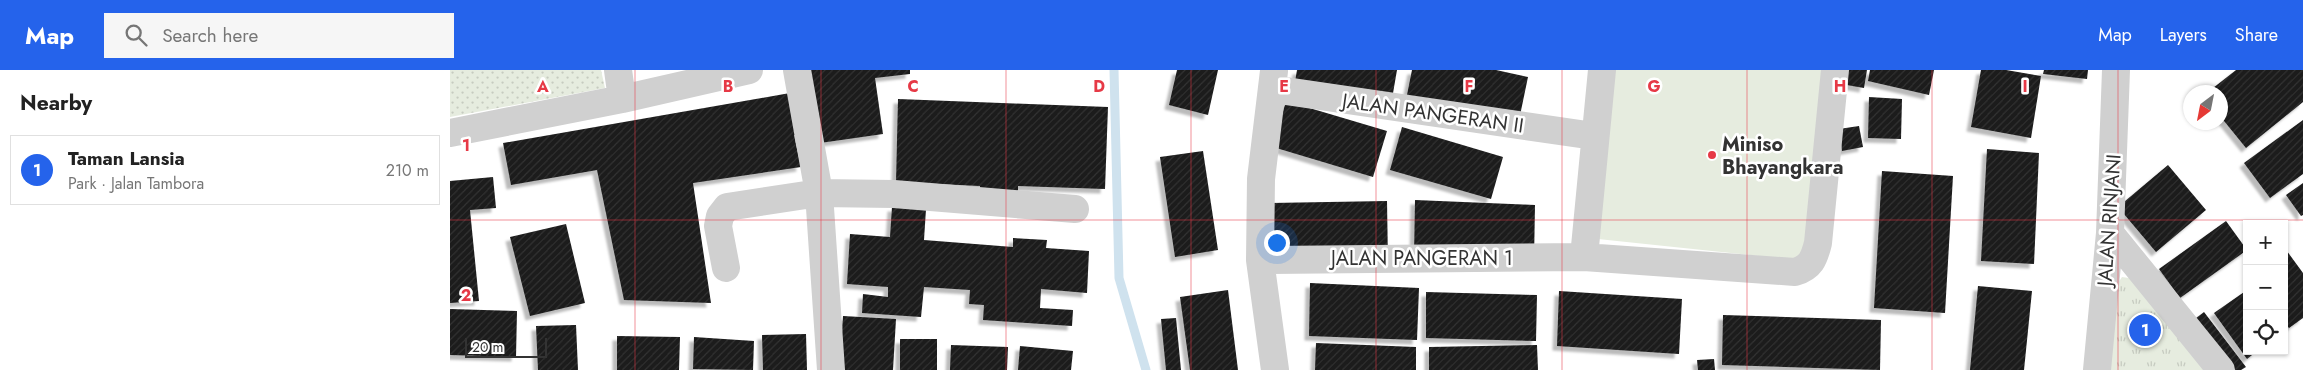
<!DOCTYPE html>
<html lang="en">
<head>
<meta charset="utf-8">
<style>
  body { margin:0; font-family:Jost,sans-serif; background:#f6f6f6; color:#222 }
  .controls { position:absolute; right:15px; bottom:15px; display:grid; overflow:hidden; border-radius:0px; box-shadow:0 1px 4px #0004 }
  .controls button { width:45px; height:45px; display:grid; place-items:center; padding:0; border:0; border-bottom:1px solid #e0e0e0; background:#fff; color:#222; font:25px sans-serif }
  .compass { position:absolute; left:1733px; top:15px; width:45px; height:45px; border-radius:50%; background:#fff; box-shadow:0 1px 4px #0004; rotate:212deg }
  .scale { position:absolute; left:15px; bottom:12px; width:82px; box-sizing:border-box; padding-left:5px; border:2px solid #333; border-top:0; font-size:14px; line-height:18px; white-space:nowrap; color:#333; -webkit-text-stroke:4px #fff; paint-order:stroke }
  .you { position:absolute; left:826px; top:172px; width:18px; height:18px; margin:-12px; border:4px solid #fff; border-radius:50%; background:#1a73e8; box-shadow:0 0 0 8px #1a73e833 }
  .badge { display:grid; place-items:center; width:32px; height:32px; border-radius:50%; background:#2563eb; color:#fff; font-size:16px; font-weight:700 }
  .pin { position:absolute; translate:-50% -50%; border:2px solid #fff; box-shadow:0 1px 5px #0006 }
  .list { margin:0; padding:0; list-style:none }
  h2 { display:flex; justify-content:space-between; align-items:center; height:65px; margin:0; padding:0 20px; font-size:21px }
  h2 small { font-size:16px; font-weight:400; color:#767676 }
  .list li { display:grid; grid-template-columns:32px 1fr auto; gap:15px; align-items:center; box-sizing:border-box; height:70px; margin:0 10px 10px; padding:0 10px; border:1px solid #e0e0e0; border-radius:0px }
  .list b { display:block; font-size:19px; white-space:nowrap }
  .list p { margin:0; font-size:16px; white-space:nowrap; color:#767676 }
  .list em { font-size:16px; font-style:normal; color:#767676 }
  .icon { flex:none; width:28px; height:28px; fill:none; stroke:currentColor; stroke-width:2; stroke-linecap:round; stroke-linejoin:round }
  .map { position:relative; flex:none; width:1853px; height:300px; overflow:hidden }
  header { display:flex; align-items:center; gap:30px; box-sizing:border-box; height:70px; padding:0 25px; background:#2563eb; color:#fff }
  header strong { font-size:24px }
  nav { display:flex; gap:28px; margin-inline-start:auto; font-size:18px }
  .search { width:350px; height:45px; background:#f6f6f6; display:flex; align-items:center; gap:12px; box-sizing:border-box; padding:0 18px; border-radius:0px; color:#767676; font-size:19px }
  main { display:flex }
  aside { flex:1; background:#fff }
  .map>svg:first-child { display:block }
  .grass { fill:url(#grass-dots) }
  .park { fill:url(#park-tufts) }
  .garden { fill:#e6ecdf }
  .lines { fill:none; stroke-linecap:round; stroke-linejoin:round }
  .stream { stroke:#cfe2ee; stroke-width:9 }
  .building { fill:url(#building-hatch); filter:url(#shadow) }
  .minor { stroke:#d0d0d0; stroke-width:28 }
  .grid { fill:none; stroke:#e63946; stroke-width:1; stroke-opacity:0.55 }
  .poi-dot { fill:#e63946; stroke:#fff; stroke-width:2 }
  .labels { text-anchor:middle; stroke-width:5; stroke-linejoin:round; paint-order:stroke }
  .street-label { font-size:20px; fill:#333; stroke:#fff }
  .poi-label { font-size:20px; font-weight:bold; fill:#333; stroke:#fff; text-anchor:start }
  .grid-label { font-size:16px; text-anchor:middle; font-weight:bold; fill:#e63946; stroke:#fff; stroke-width:5; stroke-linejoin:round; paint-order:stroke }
</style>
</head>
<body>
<header>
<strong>Map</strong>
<div class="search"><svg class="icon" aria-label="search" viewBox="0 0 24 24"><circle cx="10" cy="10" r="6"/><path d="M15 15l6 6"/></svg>Search here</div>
<nav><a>Map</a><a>Layers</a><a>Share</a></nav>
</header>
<main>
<aside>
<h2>Nearby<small></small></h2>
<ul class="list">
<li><span class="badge">1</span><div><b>Taman Lansia</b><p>Park · Jalan Tambora</p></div><em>210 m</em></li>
</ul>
</aside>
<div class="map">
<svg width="1853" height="300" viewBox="0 0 1853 300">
  <defs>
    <pattern id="grass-dots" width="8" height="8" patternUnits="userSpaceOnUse" patternTransform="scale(1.25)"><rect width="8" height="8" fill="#e6ecdf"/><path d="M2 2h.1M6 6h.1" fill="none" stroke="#c6cbc0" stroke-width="1.8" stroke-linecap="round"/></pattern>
    <pattern id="park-tufts" width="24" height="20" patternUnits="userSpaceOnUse" patternTransform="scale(1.25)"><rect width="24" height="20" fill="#e6ecdf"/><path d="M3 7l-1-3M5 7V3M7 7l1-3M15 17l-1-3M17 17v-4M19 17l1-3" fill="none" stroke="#c6cbc0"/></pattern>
    <pattern id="building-hatch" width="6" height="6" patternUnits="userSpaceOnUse" patternTransform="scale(1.25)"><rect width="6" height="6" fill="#1a1a1a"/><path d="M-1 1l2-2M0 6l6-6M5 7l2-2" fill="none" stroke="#333"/></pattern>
    <filter id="shadow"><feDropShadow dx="-4.5" dy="4.5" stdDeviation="1" flood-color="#0004"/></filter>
  </defs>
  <rect width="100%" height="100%" fill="#fff"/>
  <!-- grass -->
  <path class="grass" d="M0,0H151L155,18L0,47Z"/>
  <!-- park -->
  <path class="park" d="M1672,207L1685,209L1757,300H1660L1668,213Z"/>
  <!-- garden -->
  <path class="garden" d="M1165,0H1376L1357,191L1148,169Z"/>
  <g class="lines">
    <!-- stream -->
    <path class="stream" d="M664,0L669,208L696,300"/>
  </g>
  <!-- building -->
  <path class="building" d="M360,0H460V4L425,8L433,64L370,73L348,65H344L351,97L243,113L261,233L174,230L147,100L61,115L53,73L340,23Z
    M727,0H768L758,45L719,35Z
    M847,0H947L942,29L845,12Z
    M962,0H1046L1078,7L1068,55L956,30Z
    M1393,0H1417L1414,18L1391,14Z
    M1420,0H1484L1479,25L1418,11Z
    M1531,0H1556L1591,6L1581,68L1521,57Z
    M1594,0H1638L1637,9L1593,4Z
    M1786,0H1853V32L1796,78L1770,46V22H1758Z
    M1419,27L1452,29L1451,69L1418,68Z
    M448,29L658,37L655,119L568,116V126L530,124V116L446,112Z
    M836,31L937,61L923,107L823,77Z
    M1853,50V104L1820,128L1794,93Z
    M1409,56L1413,77L1392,81L1389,59Z
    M952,57L1053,87L1041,129L940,100Z
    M1537,79L1589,83L1584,194L1531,191Z
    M753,81L768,180L725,187L710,87Z
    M1718,95L1756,140L1706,182L1668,137Z
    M1432,101L1503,106L1495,243L1424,238Z
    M43,107L46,138L20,140L29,231L0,233V111Z
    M1853,113V145L1851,146L1836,125Z
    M965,130L1085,135L1084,191L964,187Z
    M937,131L938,192L819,194L818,133Z
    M442,137L476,139L474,170L563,177V168L597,170L596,178L639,181L637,223L591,219L590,238L623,240L622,256L533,250L534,235L519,234L520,220L474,217L471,247L412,243L413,224L438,227V217L397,214L400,164L440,167Z
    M1776,151L1797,180L1730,228L1709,199Z
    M116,154L135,233L80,246L60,167Z
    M1834,177L1853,203V248L1839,258L1834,252Z
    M860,213L969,218L967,270L859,266Z
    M1528,216L1582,221L1574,300H1520Z
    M778,220L788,300H740L730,227Z
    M1797,220V281H1807L1797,289L1764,243Z
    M1109,221L1232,229L1229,284L1107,276Z
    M976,222L1087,225L1086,271L976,268Z
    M0,239L67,241L66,287L0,285Z
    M1754,242L1796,297L1791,300H1765L1733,258Z
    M1273,245L1431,250L1430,300L1272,295Z
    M393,246L446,249L443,300H390Z
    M726,248L731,300H716L711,249Z
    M126,255L128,300H88L86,256Z
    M356,264L357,300H313L312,265Z
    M167,266L230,267L229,300H167Z
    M244,267L304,271L303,300L243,299Z
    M450,269H487V300H450Z
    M866,273L966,277V300H865Z
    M501,275L558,277L557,300H500Z
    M1087,275L1088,300H979V277Z
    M570,276L623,281L621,300H568Z
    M1264,289L1265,300H1248L1247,290Z"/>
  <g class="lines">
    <!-- minor -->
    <path class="minor" d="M168,0L172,29
      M347,0L369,123L381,300
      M824,1L811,109L810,190L825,300
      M822,19L1144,66
      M0,63L172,29L299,0
      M1660,163L1771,300
      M1134,187L1152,0
      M810,190L1134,187L1345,202C1361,197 1364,189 1368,173L1385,0
      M276,198L268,156L270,146L277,137L369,123L444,124L625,139
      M1647,300L1660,163L1666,0"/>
  </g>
  <!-- grid -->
  <path class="grid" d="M185,0V300M371,0V300M556,0V300M741,0V300M926,0V300M1112,0V300M1297,0V300M1482,0V300M1668,0V300M0,150H1853"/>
  <!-- markers -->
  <circle class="poi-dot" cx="1262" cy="85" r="5"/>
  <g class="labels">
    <!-- street labels -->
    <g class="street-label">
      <text transform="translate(983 43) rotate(8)" y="7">JALAN PANGERAN II</text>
      <text transform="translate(1659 150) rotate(-86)" y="7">JALAN RINJANI</text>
      <text x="972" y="195">JALAN PANGERAN 1</text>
    </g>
    <!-- poi labels -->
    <g class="poi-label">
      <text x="1272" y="81">Miniso<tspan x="1272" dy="23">Bhayangkara</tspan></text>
    </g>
  </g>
  <g class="grid-label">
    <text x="93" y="22">A</text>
    <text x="278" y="22">B</text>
    <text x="463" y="22">C</text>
    <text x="649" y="22">D</text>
    <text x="834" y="22">E</text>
    <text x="1019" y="22">F</text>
    <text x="1204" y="22">G</text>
    <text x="1390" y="22">H</text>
    <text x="1575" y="22">I</text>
    <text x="16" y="81">1</text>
    <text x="16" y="231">2</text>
  </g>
</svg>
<div class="controls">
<button>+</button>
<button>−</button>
<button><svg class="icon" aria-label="locate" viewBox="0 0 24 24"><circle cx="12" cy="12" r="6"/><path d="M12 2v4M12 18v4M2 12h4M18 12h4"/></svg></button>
</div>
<svg class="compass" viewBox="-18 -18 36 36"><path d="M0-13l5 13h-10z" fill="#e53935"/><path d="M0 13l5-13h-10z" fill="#767676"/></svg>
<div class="scale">20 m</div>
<div class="you"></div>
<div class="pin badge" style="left:1695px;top:260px">1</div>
</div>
</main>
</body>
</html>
